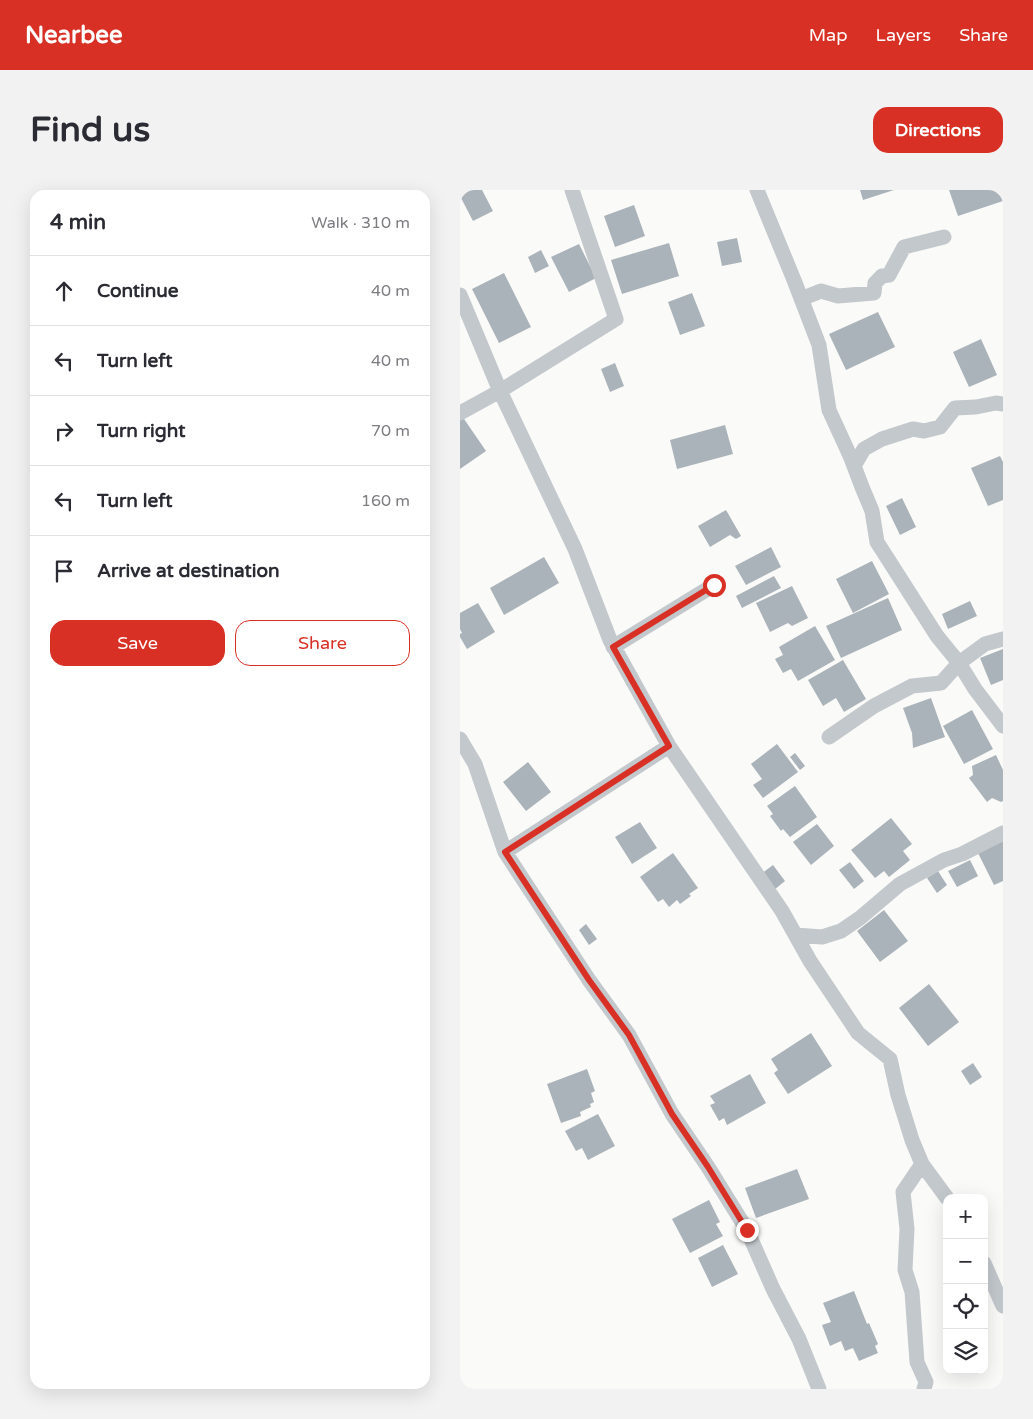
<!DOCTYPE html>
<html lang="en">
<head>
<meta charset="utf-8">
<style>
  body { margin:0; font-family:"Varela Round",sans-serif; background:#f2f2f3; color:#2b2b33 }
  .controls { position:absolute; right:15px; bottom:15px; display:grid; overflow:hidden; border-radius:10px; box-shadow:0 5px 20px #0002 }
  .controls button { width:45px; height:45px; display:grid; place-items:center; padding:0; border:0; border-bottom:1px solid #e1e1e2; background:#fff; color:#2b2b33; font:25px sans-serif }
  .stop { position:absolute; width:15px; height:15px; margin:-11px; border:4px solid #d93025; border-radius:50%; background:#fff }
  .stop.end { background:#d93025; border-color:#fff; box-shadow:0 1px 5px #0008 }
  .list { margin:0; padding:0; list-style:none }
  h2 { display:flex; justify-content:space-between; align-items:center; height:65px; margin:0; padding:0 20px; font-size:21px }
  h2 small { font-size:16px; font-weight:400; color:#7c7c81 }
  .list li { display:grid; grid-template-columns:32px 1fr auto; gap:15px; align-items:center; box-sizing:border-box; height:70px; padding:0 20px; border-top:1px solid #e1e1e2 }
  .list b { display:block; font-size:19px; white-space:nowrap }
  .list em { font-size:16px; font-style:normal; color:#7c7c81 }
  .actions { display:flex; gap:10px; padding:15px 20px }
  .actions a { flex:1; padding:11px 0; border:1px solid #d93025; border-radius:15px; text-align:center; font-size:18px; color:#d93025 }
  .actions .main { background:#d93025; color:#fff }
  .icon { flex:none; width:28px; height:28px; fill:none; stroke:currentColor; stroke-width:2; stroke-linecap:round; stroke-linejoin:round }
  .map { position:relative; flex:none; width:543px; height:1199px; overflow:hidden; border-radius:15px }
  header { display:flex; align-items:center; gap:30px; box-sizing:border-box; height:70px; padding:0 25px; background:#d93025; color:#fff }
  header strong { font-size:24px }
  nav { display:flex; gap:28px; margin-inline-start:auto; font-size:18px }
  .intro { display:flex; align-items:center; justify-content:space-between; box-sizing:border-box; height:120px; padding:0 30px }
  h1 { margin:0; font-size:35px }
  .button { padding:12px 22px; border-radius:15px; background:#d93025; color:#fff; font-size:18px; font-weight:700 }
  main { display:flex; gap:30px; padding:0 30px }
  aside { flex:1; background:#fff; border-radius:15px; box-shadow:0 5px 20px #0002 }
  .map>svg:first-child { display:block }
  .building { fill:#aab3b9 }
  .lines { fill:none; stroke-linecap:round; stroke-linejoin:round }
  .street { stroke:#c3c8cc; stroke-width:15 }
  .route { stroke:#d93025; stroke-width:6 }
</style>
</head>
<body>
<header>
<strong>Nearbee</strong>
<nav><a>Map</a><a>Layers</a><a>Share</a></nav>
</header>
<div class="intro"><h1>Find us</h1><a class="button">Directions</a></div>
<main>
<aside>
<h2>4 min<small>Walk · 310 m</small></h2>
<ul class="list">
<li><svg class="icon" aria-label="ahead" viewBox="0 0 24 24"><path d="M12 20V5M6 11l6-6 6 6"/></svg><div><b>Continue</b></div><em>40 m</em></li>
<li><svg class="icon" aria-label="left" viewBox="0 0 24 24"><path d="M17 20v-9H6M10 6l-5 5 5 5"/></svg><div><b>Turn left</b></div><em>40 m</em></li>
<li><svg class="icon" aria-label="right" viewBox="0 0 24 24"><path d="M7 20v-9h11M14 6l5 5-5 5"/></svg><div><b>Turn right</b></div><em>70 m</em></li>
<li><svg class="icon" aria-label="left" viewBox="0 0 24 24"><path d="M17 20v-9H6M10 6l-5 5 5 5"/></svg><div><b>Turn left</b></div><em>160 m</em></li>
<li><svg class="icon" aria-label="arrive" viewBox="0 0 24 24"><path d="M6 21V4h12l-3 4 3 4H6"/></svg><div><b>Arrive at destination</b></div></li>
</ul>
<div class="actions"><a class="main">Save</a><a>Share</a></div>
</aside>
<div class="map">
<svg width="543" height="1199" viewBox="0 0 543 1199">
  <rect width="100%" height="100%" fill="#fafaf8"/>
  <!-- building -->
  <path class="building" d="M0,0H22L33,21L13,31L0,6Z
    M400,0H434L403,10Z
    M489,0H543V11L498,26Z
    M174,15L185,46L155,57L144,26Z
    M277,48L282,72L262,76L257,52Z
    M209,53L219,86L162,104L151,70Z
    M119,54L136,88L109,102L91,67Z
    M81,60L89,76L75,83L68,67Z
    M44,83L71,137L39,153L12,99Z
    M232,103L245,136L220,145L208,112Z
    M418,122L435,157L386,180L369,144Z
    M521,149L537,185L509,197L493,162Z
    M155,173L164,196L150,202L141,179Z
    M2,226L26,261L0,279V227Z
    M265,235L273,264L217,279L210,250Z
    M540,266L543,272V310L528,316L511,278Z
    M442,308L456,337L440,345L426,316Z
    M266,320L281,346L276,349L270,345L250,357L238,336Z
    M311,357L321,377L286,395L275,376Z
    M84,367L99,393L44,425L30,398Z
    M412,371L429,404L393,423L376,389Z
    M314,386L321,398L282,418L276,406Z
    M332,396L348,428L332,436L328,433L310,442L296,413Z
    M428,408L442,440L381,468L366,436Z
    M510,411L517,426L488,439L482,424Z
    M18,413L35,442L7,459L0,447V444L2,443L0,439V423Z
    M355,436L375,470L338,491L331,479L323,483L315,469L323,465L319,457Z
    M543,459V490L531,495L520,468Z
    M383,470L406,509L384,522L376,508L363,516L348,490Z
    M471,508L485,547L453,558L452,543L443,518Z
    M512,520L533,559L504,574L483,536Z
    M317,554L338,582L303,608L293,595L302,589L291,574Z
    M335,563L345,576L340,580L330,567Z
    M536,565L543,580V611L541,612L532,608L527,612L509,588L513,585L512,576Z
    M68,572L91,602L66,621L43,592Z
    M335,596L357,627L330,647L323,639L321,641L310,626L313,624L307,616Z
    M431,628L452,654L443,661L450,670L429,687L424,681L415,688L391,660Z
    M180,632L197,658L172,674L155,647Z
    M357,634L374,656L351,675L333,652Z
    M543,651V691L534,695L518,663Z
    M213,663L238,698L229,704L231,706L220,714L217,710L209,717L203,709L198,712L180,687Z
    M510,670L518,686L497,697L488,681Z
    M390,672L404,691L394,699L379,680Z
    M313,675L325,691L314,700L301,684Z
    M478,681L487,695L477,703L467,688Z
    M424,720L448,751L420,772L397,741Z
    M126,734L137,749L129,755L119,740Z
    M469,794L499,832L468,856L439,818Z
    M351,843L372,876L328,904L314,883L318,880L311,869Z
    M513,873L522,887L510,895L501,881Z
    M127,879L135,901L131,903L134,912L130,914L131,917L120,922L121,926L101,933L87,894Z
    M290,884L306,913L267,935L264,928L259,931L250,915L255,913L250,906Z
    M138,924L155,956L128,970L122,958L116,961L105,941Z
    M337,979L349,1009L296,1028L285,998Z
    M249,1010L260,1032L256,1034L263,1046L230,1063L212,1029Z
    M263,1055L278,1084L252,1097L238,1068Z
    M394,1101L407,1134L409,1133L418,1154L415,1156L418,1163L399,1171L393,1158L385,1161L381,1151L370,1156L362,1135L371,1132L363,1113Z"/>
  <g class="lines">
    <!-- street -->
    <path class="street" d="M297,0L334,90L359,155L369,220L391,268L402,297L412,321L417,352L477,446L499,473L515,499L543,536
      M0,105L40,201L115,359L150,450L209,556L322,721L350,771L398,843L430,869L438,905L452,950L462,974L443,1002L447,1039L445,1080L452,1102L457,1172L466,1192L464,1199
      M341,109L361,101L378,106L414,103L415,93L422,86L429,85L444,57L484,47
      M0,223L40,201L156,129L112,0
      M394,276L404,259L422,249L453,239L464,241L480,237L495,218L516,217L536,213L543,214
      M153,457L254,395
      M369,547L414,516L452,496L481,493L499,473L525,454L543,449
      M0,549L15,574L45,662L129,790L169,845L212,924L248,977L287,1040L313,1099L339,1149L359,1199
      M45,662L209,556
      M336,745L362,747L381,741L400,728L440,694L484,670L502,664L543,643
      M462,974L487,1008
      M524,1073L543,1116"/>
  </g>
  <g class="lines">
    <!-- route -->
    <path class="route" d="M254,395L153,457L209,556L45,662L129,790L169,845L212,924L248,977L287,1040"/>
  </g>
</svg>
<div class="controls">
<button>+</button>
<button>−</button>
<button><svg class="icon" aria-label="locate" viewBox="0 0 24 24"><circle cx="12" cy="12" r="6"/><path d="M12 2v4M12 18v4M2 12h4M18 12h4"/></svg></button>
<button><svg class="icon" aria-label="layers" viewBox="0 0 24 24"><path d="M12 4l9 5-9 5-9-5zM3 14l9 5 9-5"/></svg></button>
</div>
<div class="stop" style="left:254px;top:395px"></div>
<div class="stop end" style="left:287px;top:1040px"></div>
</div>
</main>
</body>
</html>
